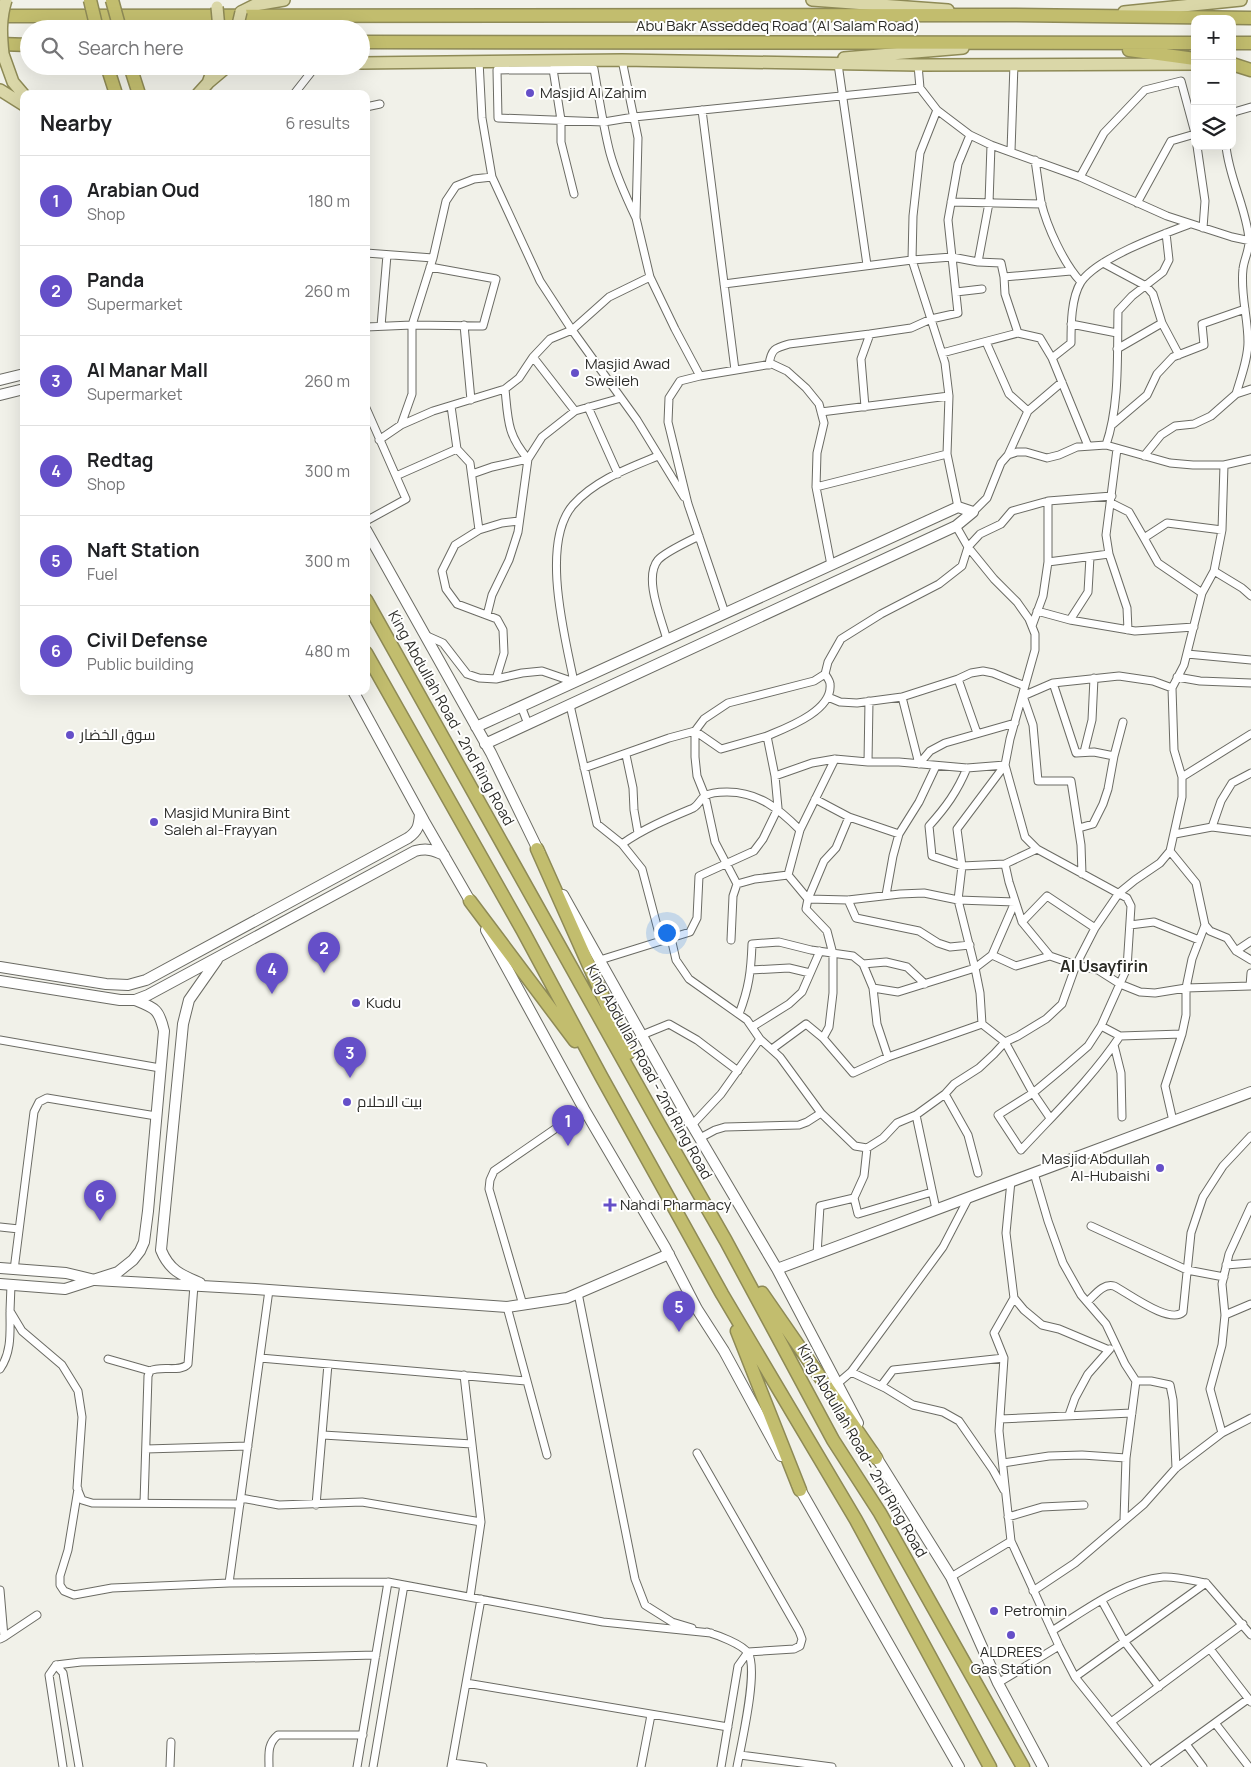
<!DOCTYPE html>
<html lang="en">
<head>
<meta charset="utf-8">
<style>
  body { margin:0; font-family:Manrope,Cairo,sans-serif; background:#f2f2f2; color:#202124 }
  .controls { position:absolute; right:15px; top:15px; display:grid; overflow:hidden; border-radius:10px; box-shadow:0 5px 20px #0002 }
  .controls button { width:45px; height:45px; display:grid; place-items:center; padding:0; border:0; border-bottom:1px solid #e0e0e0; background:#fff; color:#202124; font:25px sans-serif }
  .you { position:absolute; left:666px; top:932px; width:18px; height:18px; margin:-12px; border:4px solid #fff; border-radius:50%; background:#1a73e8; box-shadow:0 0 0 8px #1a73e833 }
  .badge { display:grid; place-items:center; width:32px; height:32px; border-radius:50%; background:#654fc8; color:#fff; font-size:16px; font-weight:700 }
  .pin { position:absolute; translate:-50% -41px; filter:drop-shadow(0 1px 2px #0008) }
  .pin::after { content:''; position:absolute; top:26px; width:18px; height:15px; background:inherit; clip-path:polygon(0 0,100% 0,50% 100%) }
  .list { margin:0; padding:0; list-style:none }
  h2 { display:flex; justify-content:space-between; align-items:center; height:65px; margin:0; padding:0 20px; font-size:21px }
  h2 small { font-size:16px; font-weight:400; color:#757577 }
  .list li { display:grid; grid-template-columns:32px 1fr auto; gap:15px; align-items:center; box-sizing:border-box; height:90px; padding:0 20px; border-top:1px solid #e0e0e0 }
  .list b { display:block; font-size:19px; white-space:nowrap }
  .list p { margin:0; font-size:16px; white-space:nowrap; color:#757577 }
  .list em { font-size:16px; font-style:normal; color:#757577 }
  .icon { flex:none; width:28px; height:28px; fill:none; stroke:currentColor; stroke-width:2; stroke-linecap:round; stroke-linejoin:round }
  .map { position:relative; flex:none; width:1251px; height:1767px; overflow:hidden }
  .search { position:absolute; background:#fff; box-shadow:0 5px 20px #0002; left:20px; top:20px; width:350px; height:55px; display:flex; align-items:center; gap:12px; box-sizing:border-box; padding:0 18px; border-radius:28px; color:#757577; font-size:19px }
  .panel { position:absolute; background:#fff; box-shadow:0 5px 20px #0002; left:20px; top:90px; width:350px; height:605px; border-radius:10px }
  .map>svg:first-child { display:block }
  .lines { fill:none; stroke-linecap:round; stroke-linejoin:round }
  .street-casing { stroke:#6b6b64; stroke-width:9 }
  .secondary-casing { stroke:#6b6b64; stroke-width:12 }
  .primary-casing { stroke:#8e8a56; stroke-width:14 }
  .highway-casing { stroke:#8e8a56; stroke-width:15 }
  .street { stroke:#fff; stroke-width:7 }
  .secondary { stroke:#fff; stroke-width:10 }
  .primary { stroke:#dad7a8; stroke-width:11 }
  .highway { stroke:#c2bd6e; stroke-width:12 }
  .primary-bridge-casing { stroke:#8e8a56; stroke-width:14; stroke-linecap:butt }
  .highway-bridge-casing { stroke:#8e8a56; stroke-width:15; stroke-linecap:butt }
  .primary-bridge { stroke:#dad7a8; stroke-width:11 }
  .highway-bridge { stroke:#c2bd6e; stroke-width:12 }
  .poi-dot { fill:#654fc8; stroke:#fffffe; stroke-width:2 }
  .labels { text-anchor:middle; stroke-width:4; stroke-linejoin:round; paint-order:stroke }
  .street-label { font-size:15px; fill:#2c2c29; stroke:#fffffe }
  .poi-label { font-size:15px; fill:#2c2c29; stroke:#fffffe; text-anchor:start }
  .neighbourhood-label { font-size:16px; font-weight:bold; fill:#2c2c26; stroke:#fffffe }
</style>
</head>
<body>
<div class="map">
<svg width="1251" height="1767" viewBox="0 0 1251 1767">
  <rect width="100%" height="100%" fill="#f1f1e9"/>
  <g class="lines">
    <!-- street casing -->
    <g class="street-casing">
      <path id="street" d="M622,60L638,138L636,218L650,277L675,329L700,376
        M479,61L482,118L492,177L540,281L572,330L637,420L684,497
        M838,64L867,265
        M918,65L920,88L937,110L970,135L991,145L1080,177L1167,216L1232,237L1251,241
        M553,69L561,120V142L574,194
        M294,94L316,66
        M366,107L380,104
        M702,110L735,370
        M937,110L920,153L913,216L912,260L945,363L949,396L947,454L958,507
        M1232,115L1234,112L1251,107
        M1197,146L1205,201L1203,228
        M1226,146C1229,178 1246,207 1249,239C1250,249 1244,259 1243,269C1240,293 1248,317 1248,342C1248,359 1241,377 1236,394
        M1011,151L1014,64
        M1035,160C1037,174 1039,188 1041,202C1047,227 1064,264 1081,282
        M1080,177L1104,133L1145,90L1181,81L1195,133
        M951,202L1042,204
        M1137,203L1171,141L1195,134
        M636,218C626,197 616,175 610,153C603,126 599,97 594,69L497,70L498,118L604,122L634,117L920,88
        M366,253L433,258
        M978,262L989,203L991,145
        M1103,263L1146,286L1153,294L1162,323L1179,355
        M1004,277L1005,294L1018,333
        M724,284L912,260L952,257L978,262L1001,263L1004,277L1071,271
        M956,292L982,289
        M1071,324L1117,333
        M464,325L471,400
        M381,326L387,255
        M366,327L412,325L483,326L496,279L430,267
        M986,342L1009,394L1028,411
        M1117,349L1162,323
        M942,353L1018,333L1040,338L1052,358L1088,446
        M533,357L575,411
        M1052,358L1071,343C1071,325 1071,298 1081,282C1097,258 1163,234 1190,224
        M769,365C771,349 775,348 789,344L870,334
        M451,406L457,449L470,463L479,530
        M588,407L618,474
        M865,407L861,359L870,334L911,328L931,319L958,313L948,220L958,164L970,135
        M366,408L406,499L366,521
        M821,412L949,396
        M1113,424L1147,395L1157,374L1173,357L1204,345L1202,324L1245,309
        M401,425L412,394V325L433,258L446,201L456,186L474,179L492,177
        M379,440L401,425L433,411L505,389L519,378L533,357L550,339L572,330L609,297L650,277
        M1106,445C1120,404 1117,355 1118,311L1132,296L1163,272L1169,260L1166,233
        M1117,449L1106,535L1109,554L1127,608L1128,630
        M1008,455L1028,411L1062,382
        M1144,456L1161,435L1175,426L1194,424L1211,416L1236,394L1251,389
        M472,474L492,467L528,459C507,435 508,419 505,389
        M396,476L457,449
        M816,487L947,454
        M1112,496L1048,501L1012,511L1001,524L980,534L968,547L994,579L1017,602L1029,619L1035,634V650L1010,739L1005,765L1025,837L1037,849L1127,898L1131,906L1127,968L1101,1026L1088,1046L1064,1067L1033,1093L998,1115L1021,1150C1055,1113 1092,1078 1120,1036
        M1111,503L1129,512L1144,538L1167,523L1222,530
        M973,512L987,498L1001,463L1008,455L1017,452H1026L1047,458L1059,455L1077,447L1106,445L1170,463L1193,465H1224L1251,459
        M1144,538L1158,563L1202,593
        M1048,562L1109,554
        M1214,571L1242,588L1251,596
        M1037,611L1070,620L1135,631L1194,627
        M725,613L688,504L668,422L669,398L680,381L700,376L772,364L787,371L806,388L819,404L824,423L817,453L816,487L831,565
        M487,615L492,595L509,560L518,532L528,459L542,437L575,411L621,398
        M1070,620L1088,592L1090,557
        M1032,626L1043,596L1048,562V501
        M425,635L443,643L467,674L479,678L496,679L522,673L542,671L574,682
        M667,640C662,620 643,578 658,560C665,552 689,541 699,536
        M1187,654L1251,660
        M1177,677L1200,681L1251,683
        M496,679L504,653L503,630L497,619L457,604L446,589L442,571L455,545L479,530L502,523L519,521
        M958,679L977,733
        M574,682C565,637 540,543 573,505C595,480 629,468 658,456
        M1053,683L1076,753L1094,752L1114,756
        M828,697L840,702L857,703L902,697L958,679L971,673L983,671L993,673L1025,686
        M902,697L919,764
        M570,705L597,824L622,844L642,869L661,941
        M521,706L528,724
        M767,736C786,728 833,711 830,684C830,681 827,677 825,674
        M1084,752L1092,720L1094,678
        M626,755L633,788L634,810L638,833
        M868,762L869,701
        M919,764L930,751L945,743L1015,723
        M1005,765L957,829L962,866L958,900L975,968L980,993L982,1024L1005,1042L1018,1036L1046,1019L1062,1004L1076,965L1095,928L1119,893L1135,880L1160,863L1170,851L1182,797V777L1174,750L1172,688L1184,665L1202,593L1214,571L1222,530L1224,465
        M584,768L669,738L695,731L721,749L767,736L775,776L778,808L763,839L754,851L699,876L697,918L690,932L600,960
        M967,768C957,792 946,807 929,826L932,856L962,866L1005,864L1037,849
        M775,776L812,763L835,759L868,762H899L967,768L1005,765
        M1182,777L1251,734
        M815,799L849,817L899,834
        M1212,827L1221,801L1232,783L1251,773
        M1079,828L1093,824L1103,804L1108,789L1114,756L1123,722
        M1175,834L1212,827L1251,832
        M622,844C643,829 667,819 691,809C698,807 699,800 705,796C711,792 720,792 727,792C759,792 779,809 800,830
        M1170,851L1196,883L1205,925L1210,931L1227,938L1236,951L1251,960
        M1005,864L1009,882L1022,922L1050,956L1076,965L1098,970L1120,984L1140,992L1155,993L1186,988L1250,986L1251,973
        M1082,874L1081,845L1071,781H1038L1033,725L1023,696L1053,683L1119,676L1153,681L1172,688
        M788,875L808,899L848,900L900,894L924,893L958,900L1015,902L992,955L975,968L898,992L873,988
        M788,875L800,830L835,759
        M737,884L715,842L705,796L697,776L695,757V731L704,719L728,703L814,681L825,674L828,662L841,639L881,614L939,584L962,566L968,547L956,526
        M886,895L893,856L899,834L919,802L936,766
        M848,900L856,918L919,931L938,943L950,947L970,945
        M1022,922L1047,896L1095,928
        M1130,925L1154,922L1199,940
        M671,938L676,960L689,979L747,1020L760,1039L780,1057L821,1113L855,1146L867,1148L883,1138L897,1123L916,1115L945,1094L954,1084L979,1068L994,1054L1005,1042L1033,1093L1050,1118
        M731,940L733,896L737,884L755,879L788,875
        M1236,951L1251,941
        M992,955L1016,966L1050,956
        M863,964L886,962L907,967L925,984
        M751,970L789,968L810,973
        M739,1014C749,988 751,971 752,944L779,942L811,950L853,956L863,964L873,988L877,1024L888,1057
        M1101,1026L1120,1036L1182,1034
        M752,1027L789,1004L802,992L820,951
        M642,1035L669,1024L697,1040L738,1071
        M823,1038L829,1027L833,993V954L827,931L806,909L808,899L824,861L836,848L849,817
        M0,1040L160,1068
        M1114,1045L1121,1073L1122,1117
        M772,1049L806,1024L823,1038L853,1073L888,1057L982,1024
        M945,1094L968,1135L978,1173
        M916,1115L936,1209
        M1173,1121L1165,1086L1182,1034L1186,1015V988L1192,959L1205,925
        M692,1125L721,1094L760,1039
        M700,1138L715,1130L725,1127L799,1125L807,1122L821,1113
        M1034,1173L1048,1221L1063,1263L1081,1295L1106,1324L1125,1364L1136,1381
        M1011,1181L1006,1233L1014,1298L1024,1310L1042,1325L1059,1329L1109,1350
        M854,1198L858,1214L932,1192
        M1091,1226L1187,1270L1224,1277
        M0,1227L19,1229
        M817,1254L820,1206L854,1198L864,1176L867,1148
        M1226,1265L1251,1263
        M14,1270L34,1112L39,1102L47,1098L59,1100L156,1116
        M11,1285L10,1311L22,1331L62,1365L78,1391L82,1417L77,1488L82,1500L92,1503L240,1504
        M578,1293L635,1579L645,1605L672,1622L692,1628
        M1014,1298L994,1333L1004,1358L999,1431L1011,1541L1059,1646L1075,1677L1147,1767
        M1087,1302C1095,1295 1103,1283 1114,1286C1128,1293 1170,1325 1183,1312L1191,1233L1203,1197L1223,1166L1251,1136
        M523,1305L489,1189L490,1180L494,1171L584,1109
        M507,1307L547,1455
        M1225,1315L1251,1304
        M260,1358L526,1381
        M108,1359L150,1371
        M0,1369C12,1352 10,1331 10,1312
        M851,1372L885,1388L913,1405L943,1412L959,1421L993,1470L1004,1490
        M464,1375L481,1522L470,1597
        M837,1384L851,1372L943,1247L969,1197
        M881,1386L893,1370L1004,1358
        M1069,1415L1075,1398L1088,1374L1110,1349
        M1000,1419L1132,1413
        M1222,1433L1210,1389L1222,1345L1225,1315L1222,1284L1229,1254L1251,1206
        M323,1435L472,1444
        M146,1449L248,1446
        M697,1453L799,1631L802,1639L800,1646L794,1649L748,1652
        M1003,1463L1049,1456L1082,1455L1126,1458
        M78,1489L68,1550L60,1576V1585L64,1591L74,1595L112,1588L229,1583L388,1582L603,1622L711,1633
        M241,1498L279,1505L362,1502L481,1522
        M144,1503L148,1376L150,1371C161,1365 180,1373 188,1364L194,1285
        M316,1505L328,1364
        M1008,1517L1042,1507L1084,1505
        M1124,1520L1126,1458L1136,1381H1151L1170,1385L1173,1400L1176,1468
        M951,1577L1011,1541
        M229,1583L269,1290
        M0,1590L4,1637L0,1639
        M1033,1591L1075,1563L1144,1504L1176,1468L1222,1433L1251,1418
        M1102,1601L1124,1641L1159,1687
        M1052,1631C1084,1611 1125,1580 1163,1577C1177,1576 1193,1581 1206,1583
        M707,1632C717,1635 742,1644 748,1653C759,1669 741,1745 737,1767
        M4,1637L37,1615
        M1210,1649L1251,1702
        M56,1665L81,1662L376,1655
        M56,1665L63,1673L79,1767
        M56,1665L49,1675L63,1767
        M1075,1677L1206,1583L1251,1635
        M466,1683L728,1727
        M998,1683L1059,1646
        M1111,1722L1243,1624
        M1215,1723L1249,1767
        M1186,1744L1203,1767
        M740,1755L832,1767
        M452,1763L483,1767
        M170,1767L171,1742
        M269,1767C269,1754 267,1744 278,1735H363
        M357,1767L388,1582
        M373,1767L404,1585
        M451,1767L481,1599
        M641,1767L651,1715
        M721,1767L738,1666L748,1652
        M1154,1767L1248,1699"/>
    </g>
    <!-- secondary casing -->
    <g class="secondary-casing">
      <path id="secondary" d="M0,380L24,374
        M0,395L24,389
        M366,530L491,753L540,854
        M353,691L424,821L473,906
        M476,727L958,507L973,512L956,526L485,744
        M563,895L692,1125L777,1269L858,1423
        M486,930L584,1109L665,1247L697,1309L724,1351L781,1456
        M0,967L106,984L128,985L146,980L408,838C418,831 419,826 420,814
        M0,981L120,1000H135L148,995L415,851C427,848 433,850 444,855
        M0,1268L66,1273L95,1280L255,1289L507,1307L567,1298L669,1254
        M777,1269L1251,1092
        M200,1283C181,1275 169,1270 161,1250L183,1024L189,1000L217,960
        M0,1284L65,1289L118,1272L133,1260L140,1251L144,1242L148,1211L164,1031C159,1009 155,1008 135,1000
        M873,1452L951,1577L998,1683L1043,1767
        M797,1484L959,1767"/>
    </g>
    <!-- primary casing -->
    <g class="primary-casing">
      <path id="primary" d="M812,0L948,10
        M241,12L255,5L284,0
        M1124,12L1241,0
        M3,54L13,82L24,95
        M844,58L963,48
        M361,63L622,60L918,65L1195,64
        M209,82L228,66
        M0,90L24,105
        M198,94L208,83L214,66"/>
    </g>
    <!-- highway casing -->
    <g class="highway-casing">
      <path id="highway" d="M0,16L1015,15L1251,18
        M361,42L1195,43
        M1232,43H1251
        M0,44L29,45
        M1129,50L1195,59
        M1232,64L1251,70
        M107,66L116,94
        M130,66L139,94
        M366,600L659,1124L726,1241L833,1440L880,1513L1023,1767
        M366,653L523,931L601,1076L722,1294L856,1520L990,1767
        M537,849L628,1053
        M470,901L575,1041
        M762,1293L876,1458
        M737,1331L800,1490"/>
    </g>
    <!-- street -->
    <use href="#street" class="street"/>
    <!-- secondary -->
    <use href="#secondary" class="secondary"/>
    <!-- primary -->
    <use href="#primary" class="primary"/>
    <!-- highway -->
    <use href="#highway" class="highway"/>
    <!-- primary-bridge casing -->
    <g class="primary-bridge-casing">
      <path id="primary-bridge" d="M217,7L219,29
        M237,29L241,12
        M3,54C1,35 0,19 6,0"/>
    </g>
    <!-- highway-bridge casing -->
    <g class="highway-bridge-casing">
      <path id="highway-bridge" d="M90,0L97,29
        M112,0L120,29"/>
    </g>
    <!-- primary-bridge -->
    <use href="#primary-bridge" class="primary-bridge"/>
    <!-- highway-bridge -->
    <use href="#highway-bridge" class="highway-bridge"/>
  </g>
  <!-- markers -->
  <g class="poi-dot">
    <circle cx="530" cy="93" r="5"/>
    <circle cx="575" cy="373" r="5"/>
    <circle cx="70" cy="735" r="5"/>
    <circle cx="154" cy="822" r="5"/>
    <circle cx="356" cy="1003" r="5"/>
    <circle cx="347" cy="1102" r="5"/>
    <circle cx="1160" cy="1168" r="5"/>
    <path d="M607.5 1197.5h5v5h5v5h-5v5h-5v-5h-5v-5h5z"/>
    <circle cx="994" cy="1611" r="5"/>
    <circle cx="1011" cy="1635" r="5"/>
  </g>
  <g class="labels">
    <!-- street labels -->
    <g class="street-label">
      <text x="778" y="31">Abu Bakr Asseddeq Road (Al Salam Road)</text>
      <text transform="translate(451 718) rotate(61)" y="5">King Abdullah Road - 2nd Ring Road</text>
      <text transform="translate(649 1072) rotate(61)" y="5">King Abdullah Road - 2nd Ring Road</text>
      <text transform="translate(862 1451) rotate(60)" y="5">King Abdullah Road - 2nd Ring Road</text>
    </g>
    <!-- poi labels -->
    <g class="poi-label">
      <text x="540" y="98">Masjid Al Zahim</text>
      <text x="585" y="369">Masjid Awad<tspan x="585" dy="17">Sweileh</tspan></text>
      <text x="80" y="740">سوق الخضار</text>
      <text x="164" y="818">Masjid Munira Bint<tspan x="164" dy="17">Saleh al-Frayyan</tspan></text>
      <text x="366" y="1008">Kudu</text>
      <text x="357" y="1107">بيت الاحلام</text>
      <text x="1150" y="1164" text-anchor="end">Masjid Abdullah<tspan x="1150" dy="17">Al-Hubaishi</tspan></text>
      <text x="620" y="1210">Nahdi Pharmacy</text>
      <text x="1004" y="1616">Petromin</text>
      <text x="1011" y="1657" text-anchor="middle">ALDREES<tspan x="1011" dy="17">Gas Station</tspan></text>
    </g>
    <!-- neighbourhood labels -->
    <g class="neighbourhood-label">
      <text x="1104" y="972">Al Usayfirin</text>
    </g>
  </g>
</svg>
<div class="controls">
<button>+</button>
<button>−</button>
<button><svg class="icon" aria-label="layers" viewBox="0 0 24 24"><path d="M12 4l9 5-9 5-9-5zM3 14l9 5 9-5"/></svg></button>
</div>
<div class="you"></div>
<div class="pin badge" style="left:568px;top:1146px">1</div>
<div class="pin badge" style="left:324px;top:973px">2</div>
<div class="pin badge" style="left:350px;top:1078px">3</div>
<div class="pin badge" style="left:272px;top:994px">4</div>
<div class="pin badge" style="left:679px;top:1332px">5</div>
<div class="pin badge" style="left:100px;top:1221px">6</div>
<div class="search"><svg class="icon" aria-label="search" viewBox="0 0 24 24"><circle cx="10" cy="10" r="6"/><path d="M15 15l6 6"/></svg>Search here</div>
<section class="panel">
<h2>Nearby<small>6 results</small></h2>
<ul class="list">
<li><span class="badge">1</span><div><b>Arabian Oud</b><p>Shop</p></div><em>180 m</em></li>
<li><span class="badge">2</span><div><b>Panda</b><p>Supermarket</p></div><em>260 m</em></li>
<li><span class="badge">3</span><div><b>Al Manar Mall</b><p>Supermarket</p></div><em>260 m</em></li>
<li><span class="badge">4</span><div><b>Redtag</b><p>Shop</p></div><em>300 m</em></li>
<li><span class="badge">5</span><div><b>Naft Station</b><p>Fuel</p></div><em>300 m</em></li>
<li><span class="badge">6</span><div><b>Civil Defense</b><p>Public building</p></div><em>480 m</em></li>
</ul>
</section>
</div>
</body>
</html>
